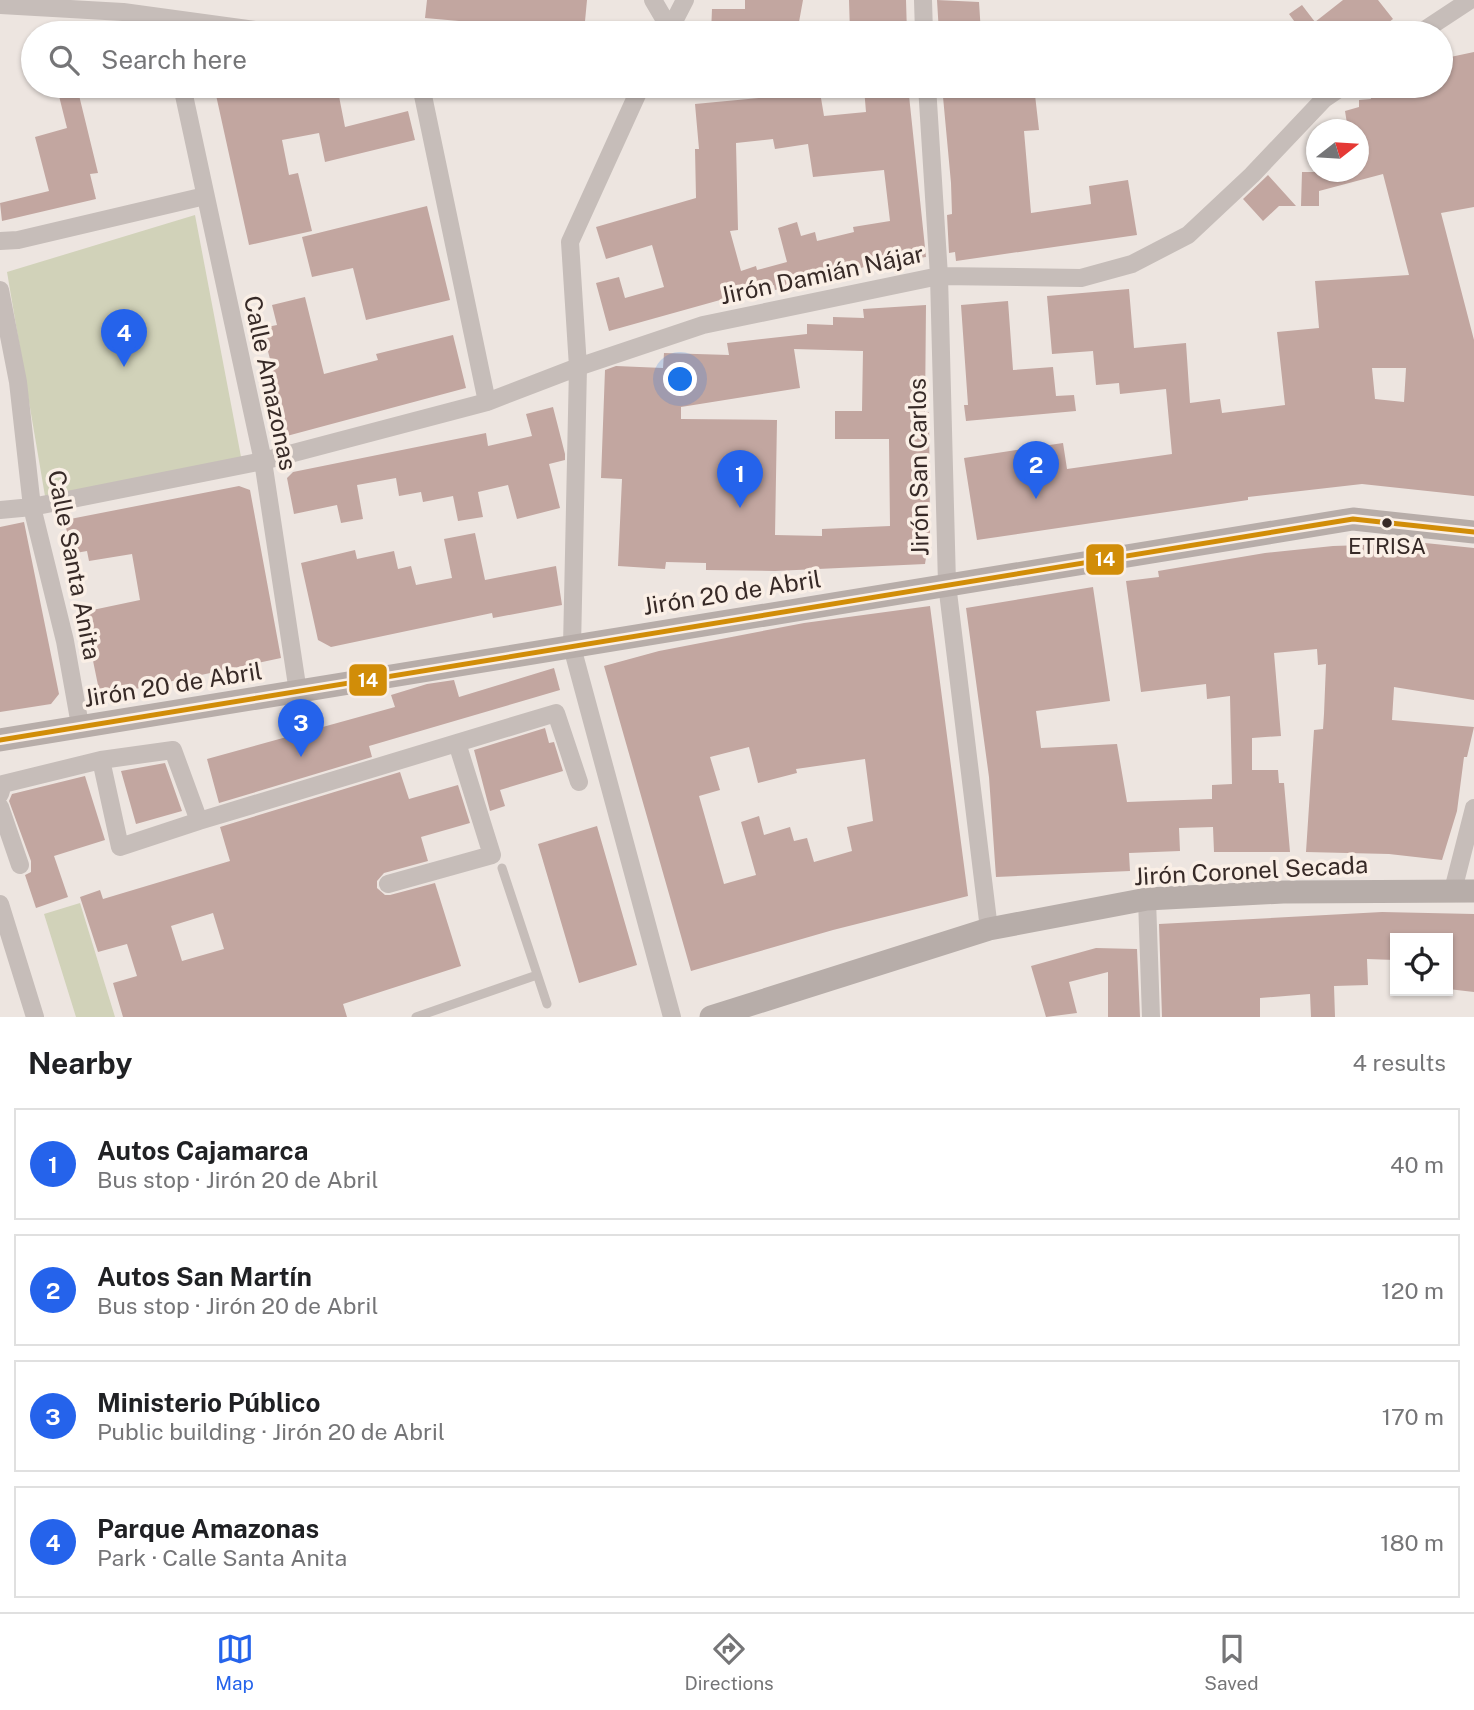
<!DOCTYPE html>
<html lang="en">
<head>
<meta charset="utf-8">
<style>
  body { margin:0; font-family:"Public Sans",sans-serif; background:#f6f6f6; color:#202124 }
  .controls { position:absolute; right:21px; bottom:21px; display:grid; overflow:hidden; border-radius:0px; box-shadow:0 2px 5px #0004 }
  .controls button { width:63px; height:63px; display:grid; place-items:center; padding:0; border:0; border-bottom:2px solid #e0e0e0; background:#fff; color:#202124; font:35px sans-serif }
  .compass { position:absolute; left:1306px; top:119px; width:63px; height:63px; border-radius:50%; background:#fff; box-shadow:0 2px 5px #0004; rotate:73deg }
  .you { position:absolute; left:681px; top:380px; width:24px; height:24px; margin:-18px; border:5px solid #fff; border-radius:50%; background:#1a73e8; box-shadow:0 0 0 10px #1a73e833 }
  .badge { display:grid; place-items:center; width:46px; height:46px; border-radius:50%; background:#2563eb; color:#fff; font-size:23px; font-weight:700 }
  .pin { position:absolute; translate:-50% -58px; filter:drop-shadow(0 2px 4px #0008) }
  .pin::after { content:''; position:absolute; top:37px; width:24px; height:21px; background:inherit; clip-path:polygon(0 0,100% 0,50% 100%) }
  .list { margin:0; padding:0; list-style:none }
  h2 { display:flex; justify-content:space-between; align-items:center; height:91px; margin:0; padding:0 28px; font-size:30px }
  h2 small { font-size:23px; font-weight:400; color:#757577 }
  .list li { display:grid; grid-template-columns:46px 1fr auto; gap:21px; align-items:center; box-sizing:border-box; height:112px; margin:0 14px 14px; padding:0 14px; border:2px solid #e0e0e0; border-radius:0px }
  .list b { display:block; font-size:26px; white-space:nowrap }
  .list p { margin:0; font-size:23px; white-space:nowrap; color:#757577 }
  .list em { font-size:23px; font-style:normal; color:#757577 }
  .icon { flex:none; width:38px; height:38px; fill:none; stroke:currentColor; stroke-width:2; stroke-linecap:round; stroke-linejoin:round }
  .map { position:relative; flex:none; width:1474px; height:1017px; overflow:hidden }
  .search { position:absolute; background:#fff; box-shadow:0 2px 5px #0004; left:21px; right:21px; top:21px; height:77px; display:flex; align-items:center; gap:18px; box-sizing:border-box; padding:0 24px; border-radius:38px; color:#757577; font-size:26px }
  .sheet { height:595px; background:#fff }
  nav { display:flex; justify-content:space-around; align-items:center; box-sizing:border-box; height:98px; border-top:2px solid #e0e0e0; background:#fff; font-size:19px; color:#757577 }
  nav a { display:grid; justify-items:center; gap:4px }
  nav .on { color:#2563eb }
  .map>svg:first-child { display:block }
  .green { fill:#d1d2b9 }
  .building { fill:#c2a6a0; fill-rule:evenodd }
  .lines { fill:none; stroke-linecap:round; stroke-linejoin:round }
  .lane { stroke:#c6bdb9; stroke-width:9 }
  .street { stroke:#c6bdb9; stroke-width:18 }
  .secondary { stroke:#b7ada9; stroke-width:23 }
  .bus-1-casing { stroke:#faefe6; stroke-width:10 }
  .bus-1 { stroke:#d18d08; stroke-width:5 }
  .bus-dot { fill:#372a27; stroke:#faefe6; stroke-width:2.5 }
  .labels { text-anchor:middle; stroke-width:7; stroke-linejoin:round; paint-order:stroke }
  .bus-label { font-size:22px; fill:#372a27; stroke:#faefe6 }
  .street-label { font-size:24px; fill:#372a27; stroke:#faefe6 }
  .line-badge { stroke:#faefe6; stroke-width:2.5 }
  .badge-label { font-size:19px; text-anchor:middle; font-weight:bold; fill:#fff }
</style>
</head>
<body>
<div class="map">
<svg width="1474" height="1017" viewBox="0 0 1474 1017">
  <rect width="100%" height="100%" fill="#ede5e0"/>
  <!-- green -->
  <path class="green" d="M195,215L242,462L46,502L7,272Z
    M80,903L115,1017H76L44,914Z"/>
  <!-- building -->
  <path class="building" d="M427,0H587L584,32L425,18Z
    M745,0H803L797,33H711L712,9H745Z
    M849,0H906L907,33H850Z
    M937,0L979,2L981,33H939Z
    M1343,0H1378L1393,19L1375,33H1300L1302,32L1289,14L1302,5L1315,22Z
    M1474,52V207L1441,213L1474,340V496L1362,484L1248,497V500L977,540L964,458L1063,443L1067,469L1172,454L1166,389L1120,394L1119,383L1096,385L1093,351L1052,354L1047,296L1129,289L1134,348L1186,343L1190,403L1220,399L1222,413L1285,405L1277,332L1319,328L1315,281L1409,275L1383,174L1319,191V206H1301L1302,172H1359V130H1348L1345,111L1359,107V100L1371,99L1369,86H1441V59ZM1372,368H1406L1404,402L1375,399Z
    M214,86H337L345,127L408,111L415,140L325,162L319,133L282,140L289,175L298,173L312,231L249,245Z
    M908,86L926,257L876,264L775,290L774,285L609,331L596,283L619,277L625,298L664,287L652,245L606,259L596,227L696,198L695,149H699L695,104L820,92L824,116L866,112L864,88ZM773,139L775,149L808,144L813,177L884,170L890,221L853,227L854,232L817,241L815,232L801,236L797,222L778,228L787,262L757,270L756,266L741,271L730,231L738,230L736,143Z
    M942,86H1034L1039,130L1024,131L1031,213L1091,204L1089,186L1128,180L1137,235L956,261L955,252L949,253L947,215L952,214L951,183Z
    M77,87L98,173L90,174L96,199L2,221L0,203L49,191L35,137L67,128L58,92Z
    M1268,175L1296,206H1279L1263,221L1243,199Z
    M427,206L450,300L366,320L353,268L312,277L302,237Z
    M305,297L324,374L378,360L376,354L453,335L466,388L283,437L264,364L271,363L262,328L277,325L272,305Z
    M1008,301L1013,370L1053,367L1056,396L1074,395L1076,411L966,421L964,405H968L961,305Z
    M926,305L925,412H929L930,532L925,564L775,571L706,570V563L666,562L665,569L618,566L622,479L601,478L605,370L616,366L663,368L664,353L729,355L727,343L807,334V324L833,325V317L864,318L863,309ZM794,349L863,351L862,411H835V439H889L890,526L822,529V536L775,535L777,420L681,419V407L800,388Z
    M553,407L565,454V460L549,464L560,508L517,519L508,485L478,492L483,517L458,521L453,496L423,502L421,492L399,496L396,478L357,485L363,519L341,523L337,505L294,514L287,478L293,472L486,433L488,446L532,436L526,414Z
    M239,486L250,490L281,658L107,695L99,690L83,612L140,600L132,554L89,561L87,551L70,554L65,520Z
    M24,522L59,694L51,704L0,712V527Z
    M475,533L485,580L556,566L562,605L493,618L492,613L331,647L318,640L301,563L355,550L357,559L394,551L398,569L411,566L416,585L452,578L444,539Z
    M1425,543L1474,548V700L1394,687L1392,720L1474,727L1467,757H1464L1457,811L1442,860L1389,854L1306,852L1314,730L1323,729L1324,714L1326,664L1318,665L1317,649L1274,653L1281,736L1252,738V770H1278L1279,783H1284L1290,852H1214L1213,827L1179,828L1180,851L1129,853L1130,871L996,877L989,777L966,608L1093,587L1110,701L1036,711L1041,748L1117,744L1127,802L1212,799V785L1232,784L1230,696L1207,699L1206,684L1141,692L1126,581L1159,577L1158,571L1265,553L1333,546Z
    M930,606L968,896L833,930L691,971L604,666L659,651L804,623ZM749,747L758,783L797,773L796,769L865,759L873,821L847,827L852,851L814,862L807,838L794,841L790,827L764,835L759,816L741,822L756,875L724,884L699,796L720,790L710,757Z
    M554,668L560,690L369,746L372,757L219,803L207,759L395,707L391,695L427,684L454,680L459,697Z
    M545,728L549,743L554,742L563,771L500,790L505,806L490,811L474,750Z
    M165,763L182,811L136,824L121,771Z
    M400,772L409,799L458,785L470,823L421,837L428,861L384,873L377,881V888L385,895H390L435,883L461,966L343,1004L347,1017H123L113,983L137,976L127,944L98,952L80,897L100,890L103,899L230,861L220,827ZM213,913L224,949L182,961L171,926Z
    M85,776L105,840L54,856L68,897L36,908L25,875L31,872V861L9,801L12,794Z
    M597,826L637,965L579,983L538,844Z
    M1382,912L1474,914V992L1448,989V938H1395V960L1367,959L1368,985L1334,986L1335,1017H1311L1310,994L1260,998V1017H1162L1159,924Z
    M1096,948L1137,949L1140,1017H1108V972L1069,982L1077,1013L1046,1017L1031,966Z"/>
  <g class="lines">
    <!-- lane -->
    <path class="lane" d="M502,868L547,1004
      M416,1017L537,975"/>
    <!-- street -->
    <path class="street" d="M653,0L670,29
      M923,0L924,33
      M0,5L123,12L277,33
      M668,33L685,0
      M1420,33L1470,0
      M182,86L263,461L298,692
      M421,86L487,402
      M641,86L570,242L578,367L572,647L672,1017
      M927,86L939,276L947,584L989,929
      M0,241L18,240L205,196
      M0,290L18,382L32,507L65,641L80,725
      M0,510L32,507L263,461L487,402L578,367L703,325L939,276L1081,278L1132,264L1188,235L1252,175L1324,99L1343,86
      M101,760L120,847L199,821
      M0,794L3,784L101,760L173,750L199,821L556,713L579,782
      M0,807L20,865
      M388,884L492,855L457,743
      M1453,890L1474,808
      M1147,899L1151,1017
      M0,904L35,1017"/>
    <!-- secondary -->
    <path class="secondary" d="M0,740L1353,519L1474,532
      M711,1017L989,929L1147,899L1283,892L1474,891"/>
    <!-- bus-1 casing -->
    <g class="bus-1-casing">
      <path id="bus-1" d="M0,740L1353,519L1474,532"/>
    </g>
    <!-- bus-1 -->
    <use href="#bus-1" class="bus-1"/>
  </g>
  <!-- markers -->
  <circle class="bus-dot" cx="1387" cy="523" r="6"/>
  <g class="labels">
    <!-- bus labels -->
    <g class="bus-label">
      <text x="1387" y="554">ETRISA</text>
    </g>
    <!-- street labels -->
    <g class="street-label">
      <text transform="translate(822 275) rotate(-12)" y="8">Jirón Damián Nájar</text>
      <text transform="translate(270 383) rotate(78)" y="8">Calle Amazonas</text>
      <text transform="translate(919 467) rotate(-91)" y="8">Jirón San Carlos</text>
      <text transform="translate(74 565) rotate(79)" y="8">Calle Santa Anita</text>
      <text transform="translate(732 593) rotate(-9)" y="8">Jirón 20 de Abril</text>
      <text transform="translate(173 685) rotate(-9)" y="8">Jirón 20 de Abril</text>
      <text transform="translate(1251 871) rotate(-3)" y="8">Jirón Coronel Secada</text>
    </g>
  </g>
  <g class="line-badge">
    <rect x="1085" y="543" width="40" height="33" rx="7" fill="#d18d08"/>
    <rect x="348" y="663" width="40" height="34" rx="7" fill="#d18d08"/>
  </g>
  <g class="badge-label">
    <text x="1105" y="566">14</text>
    <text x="368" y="687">14</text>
  </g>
</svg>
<div class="controls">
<button><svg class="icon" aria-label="locate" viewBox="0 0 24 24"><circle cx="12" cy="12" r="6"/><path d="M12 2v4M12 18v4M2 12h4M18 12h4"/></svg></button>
</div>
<svg class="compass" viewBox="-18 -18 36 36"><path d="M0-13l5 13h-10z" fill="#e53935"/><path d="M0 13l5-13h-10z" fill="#757577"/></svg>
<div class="you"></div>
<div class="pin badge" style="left:740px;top:508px">1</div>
<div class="pin badge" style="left:1036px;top:499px">2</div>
<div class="pin badge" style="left:301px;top:757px">3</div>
<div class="pin badge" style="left:124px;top:367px">4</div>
<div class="search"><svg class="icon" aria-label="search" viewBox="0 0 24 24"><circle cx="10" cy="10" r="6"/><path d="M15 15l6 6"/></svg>Search here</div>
</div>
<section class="sheet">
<h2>Nearby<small>4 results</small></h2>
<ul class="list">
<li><span class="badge">1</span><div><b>Autos Cajamarca</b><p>Bus stop · Jirón 20 de Abril</p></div><em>40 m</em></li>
<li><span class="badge">2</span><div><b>Autos San Martín</b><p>Bus stop · Jirón 20 de Abril</p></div><em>120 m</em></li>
<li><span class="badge">3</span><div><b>Ministerio Público</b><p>Public building · Jirón 20 de Abril</p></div><em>170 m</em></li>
<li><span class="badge">4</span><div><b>Parque Amazonas</b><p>Park · Calle Santa Anita</p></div><em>180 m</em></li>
</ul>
</section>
<nav>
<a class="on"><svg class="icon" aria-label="map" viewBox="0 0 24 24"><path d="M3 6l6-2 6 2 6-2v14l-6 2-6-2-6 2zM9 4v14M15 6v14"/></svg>Map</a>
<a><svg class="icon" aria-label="directions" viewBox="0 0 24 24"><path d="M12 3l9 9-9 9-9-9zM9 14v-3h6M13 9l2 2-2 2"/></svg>Directions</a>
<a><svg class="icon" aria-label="saved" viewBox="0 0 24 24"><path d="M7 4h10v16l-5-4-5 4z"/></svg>Saved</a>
</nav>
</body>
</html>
